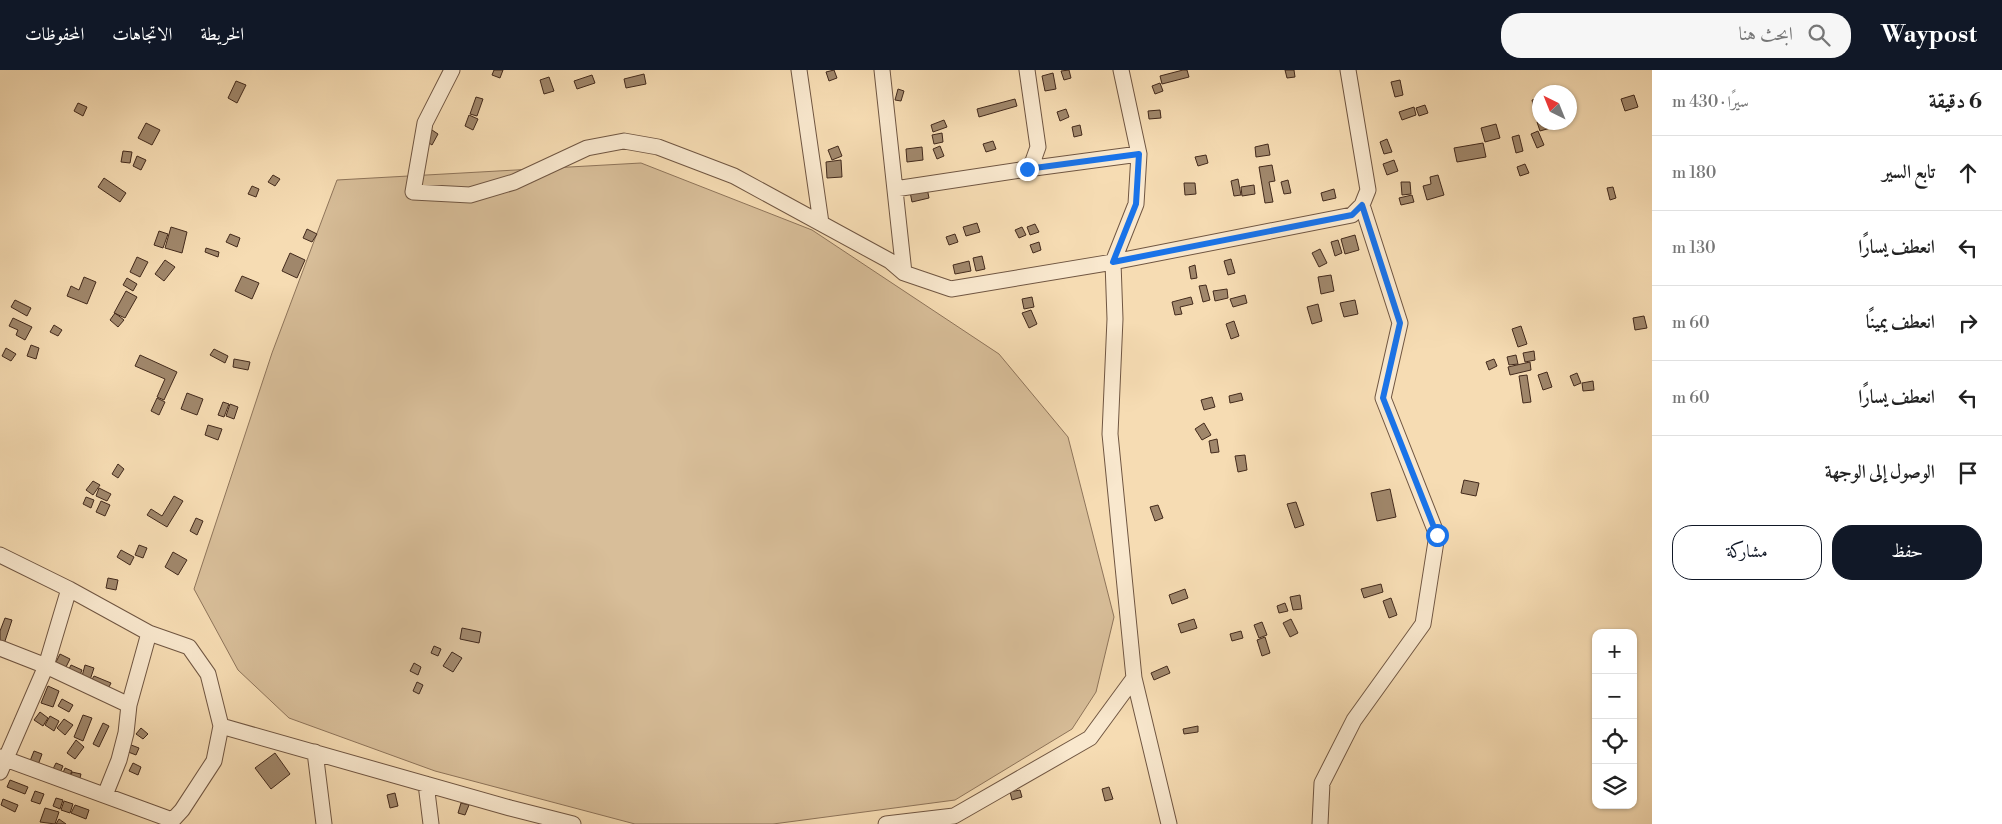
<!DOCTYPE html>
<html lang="ar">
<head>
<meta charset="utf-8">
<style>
  body { margin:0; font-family:"Libre Bodoni",Amiri,serif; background:#f6f6f6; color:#222; direction:rtl }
  .controls { position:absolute; right:15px; bottom:15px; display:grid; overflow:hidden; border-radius:10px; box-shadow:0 1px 4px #0004 }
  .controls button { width:45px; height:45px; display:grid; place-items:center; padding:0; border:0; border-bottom:1px solid #e0e0e0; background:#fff; color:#222; font:25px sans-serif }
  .compass { position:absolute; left:1532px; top:15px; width:45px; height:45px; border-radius:50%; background:#fff; box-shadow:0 1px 4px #0004; rotate:317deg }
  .stop { position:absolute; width:15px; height:15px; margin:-11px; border:4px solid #1a73e8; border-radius:50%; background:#fff }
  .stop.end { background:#1a73e8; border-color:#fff; box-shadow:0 1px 5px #0008 }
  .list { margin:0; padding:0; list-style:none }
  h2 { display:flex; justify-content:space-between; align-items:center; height:65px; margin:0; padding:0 20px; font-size:21px }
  h2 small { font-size:16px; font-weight:400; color:#767676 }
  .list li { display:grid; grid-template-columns:32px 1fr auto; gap:15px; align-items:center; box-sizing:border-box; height:75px; padding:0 20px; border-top:1px solid #e0e0e0 }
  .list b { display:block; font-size:19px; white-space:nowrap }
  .list em { font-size:16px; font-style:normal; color:#767676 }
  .actions { display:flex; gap:10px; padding:15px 20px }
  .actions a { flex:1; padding:11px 0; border:1px solid #111827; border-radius:20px; text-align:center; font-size:18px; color:#111827 }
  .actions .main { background:#111827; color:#fff }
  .icon { flex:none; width:28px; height:28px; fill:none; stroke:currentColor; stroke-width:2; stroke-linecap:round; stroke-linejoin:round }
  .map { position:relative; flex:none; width:1652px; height:754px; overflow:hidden; direction:ltr }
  header { display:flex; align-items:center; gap:30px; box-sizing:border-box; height:70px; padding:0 25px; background:#111827; color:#fff }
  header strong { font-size:24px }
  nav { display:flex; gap:28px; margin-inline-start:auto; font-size:18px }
  .search { width:350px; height:45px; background:#f6f6f6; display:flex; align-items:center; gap:12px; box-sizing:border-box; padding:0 18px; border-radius:20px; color:#767676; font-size:19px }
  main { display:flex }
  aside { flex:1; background:#fff }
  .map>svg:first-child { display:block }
  .green { fill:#d8be99; stroke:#8e745a }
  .building { fill:#a0876b; stroke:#432a1c }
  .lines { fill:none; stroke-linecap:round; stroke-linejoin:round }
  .minor-casing { stroke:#705642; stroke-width:17 }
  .minor { stroke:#f9e8ce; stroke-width:15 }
  .route { stroke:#1a73e8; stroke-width:6 }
</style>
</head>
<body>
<header>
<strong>Waypost</strong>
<div class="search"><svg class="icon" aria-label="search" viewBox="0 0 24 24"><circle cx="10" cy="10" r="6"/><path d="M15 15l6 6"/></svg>ابحث هنا</div>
<nav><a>الخريطة</a><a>الاتجاهات</a><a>المحفوظات</a></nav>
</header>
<main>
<aside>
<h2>6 دقيقة<small>سيرًا · 430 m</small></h2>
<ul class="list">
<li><svg class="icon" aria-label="ahead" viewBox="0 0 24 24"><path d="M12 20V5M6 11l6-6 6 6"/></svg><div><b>تابع السير</b></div><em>180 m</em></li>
<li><svg class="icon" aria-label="left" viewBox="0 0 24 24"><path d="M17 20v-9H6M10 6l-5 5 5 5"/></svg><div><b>انعطف يسارًا</b></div><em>130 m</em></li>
<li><svg class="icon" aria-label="right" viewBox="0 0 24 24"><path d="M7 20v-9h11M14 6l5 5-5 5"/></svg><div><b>انعطف يمينًا</b></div><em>60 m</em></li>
<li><svg class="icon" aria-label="left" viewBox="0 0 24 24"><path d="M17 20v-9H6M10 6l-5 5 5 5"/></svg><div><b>انعطف يسارًا</b></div><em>60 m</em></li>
<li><svg class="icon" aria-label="arrive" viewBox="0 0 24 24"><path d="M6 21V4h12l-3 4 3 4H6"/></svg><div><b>الوصول إلى الوجهة</b></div></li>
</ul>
<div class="actions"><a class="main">حفظ</a><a>مشاركة</a></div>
</aside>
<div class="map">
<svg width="1652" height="754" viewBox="0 0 1652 754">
  <rect width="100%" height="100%" fill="#f6dcb3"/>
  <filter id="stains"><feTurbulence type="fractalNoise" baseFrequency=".004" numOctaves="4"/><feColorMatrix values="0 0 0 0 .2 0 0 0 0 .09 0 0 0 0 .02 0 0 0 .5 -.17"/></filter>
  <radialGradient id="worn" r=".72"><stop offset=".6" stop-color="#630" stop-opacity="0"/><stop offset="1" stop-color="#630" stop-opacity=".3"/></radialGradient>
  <!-- green -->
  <path class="green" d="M641,93L812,160L999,284L1068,367L1114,547L1096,622L1072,659L955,730L773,754H635L435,701L289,648L238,600L194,519L272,283L337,110Z"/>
  <!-- building -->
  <path class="building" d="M494,0H503L500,8L492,5Z
    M834,0L837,8L829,11L826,2Z
    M1069,0L1071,8L1064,10L1061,1Z
    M1183,0H1187L1189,7L1162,14L1160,6Z
    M1285,0H1294L1295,7L1287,8Z
    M1053,3L1056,19L1045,21L1042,6Z
    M644,4L646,14L626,18L624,9Z
    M592,5L595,13L577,19L574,11Z
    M549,7L554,21L544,24L540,10Z
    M1400,10L1403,25L1395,27L1391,12Z
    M236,11L246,15L237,33L228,28Z
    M1160,13L1163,21L1155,24L1152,16Z
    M898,19L904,21L901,31L895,30Z
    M1634,25L1638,37L1625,41L1621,29Z
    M476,27L483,29L477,46L470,44Z
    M1539,28L1540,46L1536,47L1532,30Z
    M1015,29L1017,36L979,47L977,39Z
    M78,33L87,37L83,46L74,41Z
    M1425,35L1428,43L1419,46L1416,38Z
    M1414,37L1416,45L1402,50L1399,42Z
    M1066,39L1069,47L1060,51L1057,42Z
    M1160,40L1161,48L1149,49L1148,41Z
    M469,45L478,49L473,60L465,56Z
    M944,50L947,57L933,62L931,55Z
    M1537,52H1560L1561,55L1540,61Z
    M146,53L160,60L152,75L138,68Z
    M1496,54L1500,68L1485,72L1481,58Z
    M1080,55L1082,65L1074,67L1072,57Z
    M429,58L438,64L432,75L423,69Z
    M1538,61L1544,75L1537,78L1531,64Z
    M942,63L943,72L934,74L932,65Z
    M1519,65L1523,81L1516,83L1512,67Z
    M1387,69L1392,82L1384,84L1380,72Z
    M993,71L996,79L986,82L983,74Z
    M1483,73L1486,87L1457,92L1454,78Z
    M1268,74L1270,85L1256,87L1255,77Z
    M838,76L842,86L832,90L828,80Z
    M940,76L944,86L937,89L933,79Z
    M922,77L923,90L907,92L906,79Z
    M123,81L132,82L130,93L121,92Z
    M1206,85L1208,93L1198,96L1195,87Z
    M137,86L146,90L141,100L133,96Z
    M841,90L842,107L827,108L826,92Z
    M1394,90L1398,101L1387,105L1383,94Z
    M1525,94L1529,103L1520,106L1517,97Z
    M1272,95L1275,111L1269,112L1273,132L1265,133L1259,97Z
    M273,105L280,109L275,116L268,112Z
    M1438,105L1444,125L1427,130L1423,116L1431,114L1430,107Z
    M104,108L126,123L120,132L98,117Z
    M1238,109L1241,125L1234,126L1231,111Z
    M1288,110L1291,123L1284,124L1281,112Z
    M1401,112H1410L1411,124L1402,125Z
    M1184,113H1195L1196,124L1185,125Z
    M1254,115L1255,124L1242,126L1241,117Z
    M252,116L259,119L256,127L248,124Z
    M1613,117L1616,128L1610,130L1607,118Z
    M927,118L929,128L912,132L910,122Z
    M1334,119L1336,128L1323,131L1321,123Z
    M1412,125L1414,132L1401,135L1399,128Z
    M977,153L980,162L966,166L963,157Z
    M1035,154L1039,162L1030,165L1027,157Z
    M171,157L187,162L182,183L165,178Z
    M1022,157L1026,165L1019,168L1015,160Z
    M307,159L317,164L312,172L303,168Z
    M159,161L168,164L163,178L154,175Z
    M230,164L240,168L237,177L226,172Z
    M955,164L958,172L949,175L946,167Z
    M1355,165L1359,180L1345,184L1341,169Z
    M1338,170L1342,183L1335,186L1331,172Z
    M1039,172L1041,180L1033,183L1030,175Z
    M206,178L219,182L218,187L205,182Z
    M1320,179L1327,193L1319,197L1312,183Z
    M290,183L305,190L297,208L282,201Z
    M982,186L985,199L976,201L973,188Z
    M137,187L148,192L140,207L130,202Z
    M1231,189L1235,203L1228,205L1224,191Z
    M165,190L175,197L164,211L155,204Z
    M969,191L971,201L955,204L953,195Z
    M1195,195L1197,208L1191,209L1189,197Z
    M1331,205L1334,221L1321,224L1318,207Z
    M242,206L259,213L252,229L235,221Z
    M84,207L96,212L87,234L67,226L71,216L79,220Z
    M127,208L137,214L133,221L123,215Z
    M1206,215L1210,230L1203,232L1199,216Z
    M1227,219L1228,228L1215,231L1213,221Z
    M126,221L137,227L125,248L114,243Z
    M1245,225L1247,233L1233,237L1230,229Z
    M1032,227L1034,237L1024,239L1022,229Z
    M1191,227L1193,234L1180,237L1182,244L1175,245L1172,232Z
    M15,230L31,238L27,246L11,237Z
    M1355,230L1358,244L1344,247L1340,233Z
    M1318,234L1322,251L1312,254L1307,237Z
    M1031,240L1037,254L1029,258L1022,243Z
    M115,243L124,250L118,257L110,250Z
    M1644,246L1647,258L1635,260L1633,248Z
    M13,248L32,257L25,270L16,265L18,260L9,256Z
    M1234,251L1239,266L1231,269L1226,254Z
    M54,255L62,260L58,266L50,262Z
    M1521,256L1527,274L1518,277L1512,259Z
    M31,275L39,278L36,289L27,286Z
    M6,278L16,284L11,291L2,286Z
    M214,279L228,286L225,293L210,285Z
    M1534,281L1535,290L1525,292L1523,283Z
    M140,285L177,302L164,330L157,327L165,309L135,296Z
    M1516,285L1518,294L1509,295L1507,287Z
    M234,289L250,292L248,300L233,297Z
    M1494,289L1497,296L1489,300L1486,292Z
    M1530,292L1531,300L1510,305L1508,297Z
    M1547,302L1552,317L1543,320L1538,305Z
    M1577,303L1581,313L1574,316L1570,306Z
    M1527,305L1531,332L1523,333L1519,306Z
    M1593,311L1594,320L1583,321L1582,313Z
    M187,323L203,329L197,345L181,339Z
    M1241,323L1243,330L1230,333L1229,326Z
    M1212,327L1215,337L1204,340L1201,330Z
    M157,328L165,332L159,345L151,341Z
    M223,332L229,334L224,347L218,345Z
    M230,334L238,337L234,349L226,346Z
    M1204,353L1211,365L1202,370L1195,359Z
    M208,355L222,359L218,370L205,365Z
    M1217,369L1219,382L1211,383L1209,371Z
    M1245,385L1247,400L1238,402L1235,386Z
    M118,394L124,399L118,408L112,404Z
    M1464,410L1479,413L1476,426L1461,423Z
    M93,411L100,415L93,425L86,420Z
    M99,418L111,424L107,431L96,426Z
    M1390,419L1396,447L1377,451L1371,423Z
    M174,426L183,431L167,457L147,445L151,439L162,446Z
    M86,427L94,430L91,438L83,434Z
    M101,431L110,435L105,446L96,442Z
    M1296,432L1304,455L1295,458L1287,434Z
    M1158,435L1163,448L1155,451L1150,437Z
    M196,448L203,451L197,465L190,461Z
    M139,475L147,478L143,488L135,485Z
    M121,480L134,487L130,495L117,487Z
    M173,482L187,490L178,505L165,497Z
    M108,508L118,510L116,520L106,518Z
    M1381,514L1383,522L1364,528L1361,519Z
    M1185,519L1188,528L1172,534L1169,525Z
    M1300,525L1302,539L1293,540L1290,527Z
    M1391,528L1397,545L1389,548L1383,531Z
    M1285,533L1288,541L1279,543L1277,536Z
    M5,548L12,550L3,577L0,576V561Z
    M1194,549L1197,558L1181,563L1178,554Z
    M1291,549L1298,563L1290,567L1283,553Z
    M1262,552L1267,565L1259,568L1254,555Z
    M462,558L481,562L479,573L460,569Z
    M1241,561L1243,568L1232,571L1230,564Z
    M1265,567L1270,583L1262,586L1257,570Z
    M434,576L441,579L438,586L431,583Z
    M452,582L462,588L453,602L443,596Z
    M60,584L70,589L63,603L53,598Z
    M414,593L421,597L418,605L410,601Z
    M71,595L82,600L78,610L66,605Z
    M85,595L94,598L89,613L81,610Z
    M1167,596L1170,603L1154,610L1151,603Z
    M94,606L111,613L107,621L90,613Z
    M417,612L423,615L419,624L413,621Z
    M48,616L59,621L53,637L41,633Z
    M62,629L73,635L69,642L58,636Z
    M40,642L48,648L43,656L34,650Z
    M83,645L92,648L83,671L74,667Z
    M50,646L59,651L54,661L45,655Z
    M64,649L73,655L65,665L57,658Z
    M103,653L109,656L99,677L93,674Z
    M1198,656V662L1184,664L1183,659Z
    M141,658L148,664L143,669L136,664Z
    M76,670L84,677L75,689L67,683Z
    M126,673L139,678L136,685L123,680Z
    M34,681L42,684L38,695L30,691Z
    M275,683L290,704L271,719L255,698Z
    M56,693L63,696L59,705L52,701Z
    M133,693L141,697L138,705L129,701Z
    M65,698L72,701L68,709L62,705Z
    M72,702L81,704L79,712L70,710Z
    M10,710L28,717L25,724L7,717Z
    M1109,717L1113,729L1105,731L1102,719Z
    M1020,720L1022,727L1012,730L1010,722Z
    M35,721L44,724L40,734L31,731Z
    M395,723L398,736L390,738L387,725Z
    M56,728L63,730L60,739L53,736Z
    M3,729L18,735L15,742L1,735Z
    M64,731L73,734L70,743L61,740Z
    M461,733L469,735L465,745L458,743Z
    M75,735L89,740L86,749L71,743Z
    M45,738L59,742L55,754L40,752Z
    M59,749L66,754H56Z"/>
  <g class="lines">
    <!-- minor casing -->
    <g class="minor-casing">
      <path id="minor" d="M452,0L425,53L413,122L470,125L514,112L587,78L624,71L658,77L734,106L890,191L904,203L951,219L1113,192L1352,145L1362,135L1368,120L1348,0
        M799,0L821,153
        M882,0L904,203
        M1121,0L1139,84L1136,134L1113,192L1115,249L1110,364L1134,608L1169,754
        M1027,99L1139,84
        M895,119L1027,99L1033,91L1038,77L1027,0
        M0,485L69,519L149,563L189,577L208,604L221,656L214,691L182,740L169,754
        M0,578L46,596L129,635
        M221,656L510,738L573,754
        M315,682L324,754
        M0,687L172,750
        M0,702L46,596L69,519
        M426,714L431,754
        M105,725L119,690L126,663L129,635L149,563
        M886,754L954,746L1090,668L1134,608
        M1320,754L1322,713L1354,650L1423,554L1437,465L1383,328L1400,253L1362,135"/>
    </g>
    <!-- minor -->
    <use href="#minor" class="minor"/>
  </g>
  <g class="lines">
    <!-- route -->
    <path class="route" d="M1027,99L1139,84L1136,134L1113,192L1352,145L1362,135L1400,253L1383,328L1437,465"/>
  </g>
  <rect width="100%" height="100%" filter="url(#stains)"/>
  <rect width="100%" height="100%" fill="url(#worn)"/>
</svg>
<div class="controls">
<button>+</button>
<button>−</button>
<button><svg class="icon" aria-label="locate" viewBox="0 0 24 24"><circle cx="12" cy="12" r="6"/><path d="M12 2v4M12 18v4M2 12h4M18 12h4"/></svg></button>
<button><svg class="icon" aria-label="layers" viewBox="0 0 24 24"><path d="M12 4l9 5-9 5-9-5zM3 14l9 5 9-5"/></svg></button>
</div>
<svg class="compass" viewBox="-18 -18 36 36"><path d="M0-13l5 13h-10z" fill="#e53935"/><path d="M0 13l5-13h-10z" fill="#767676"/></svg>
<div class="stop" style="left:1437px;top:465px"></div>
<div class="stop end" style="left:1027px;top:99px"></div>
</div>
</main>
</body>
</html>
